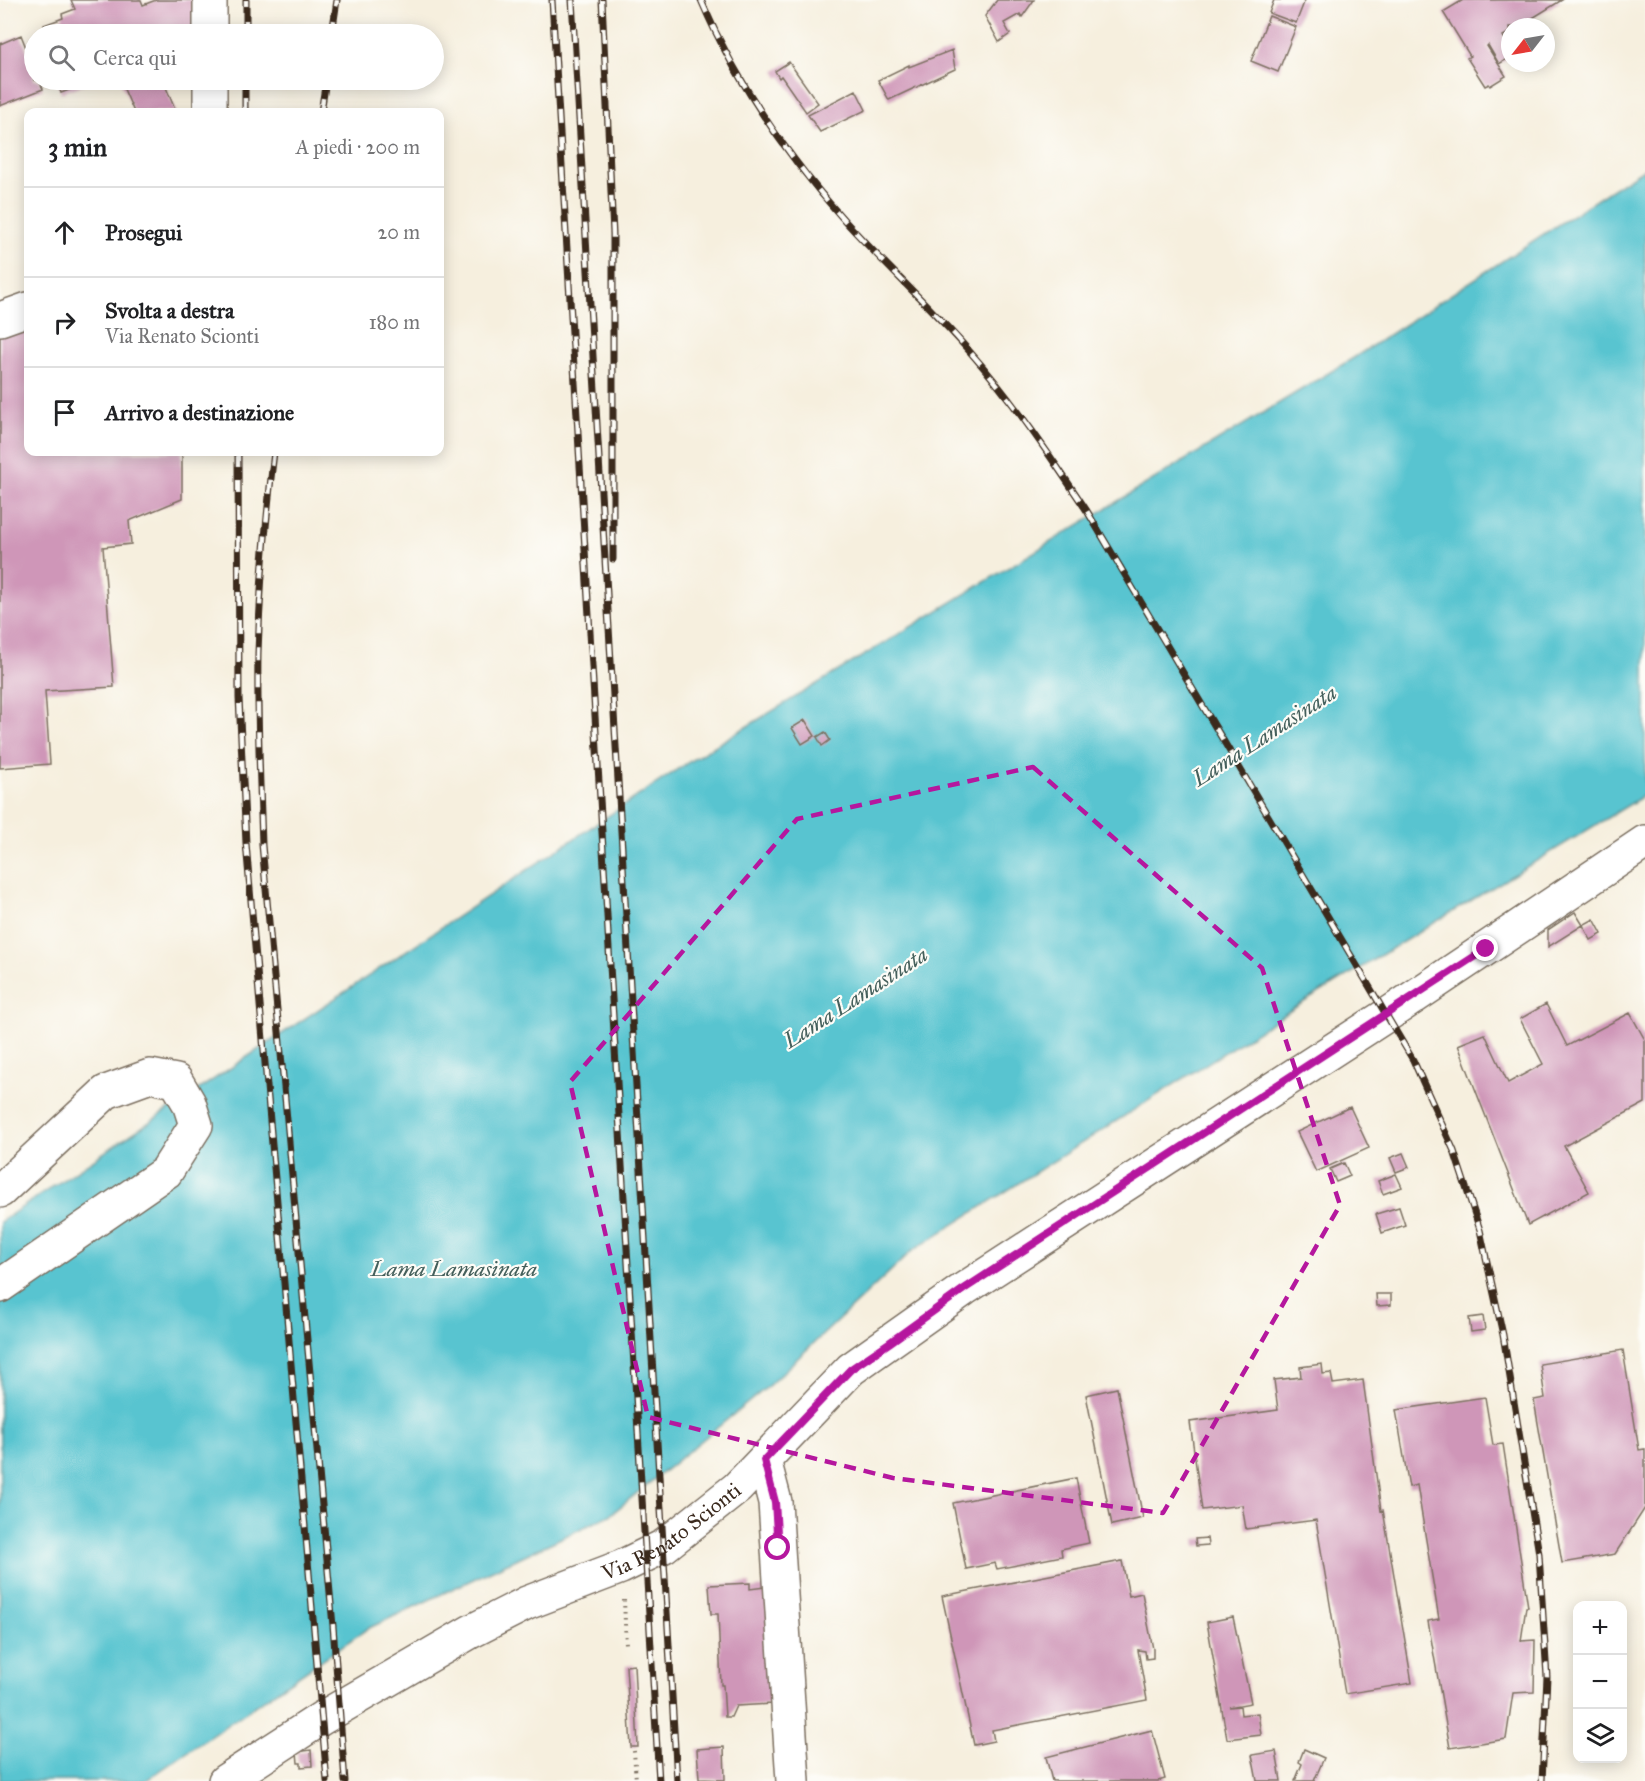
<!DOCTYPE html>
<html lang="it">
<head>
<meta charset="utf-8">
<style>
  body { margin:0; font-family:"IM FELL Great Primer",serif; background:#f2f2f2; color:#202124 }
  .controls { position:absolute; right:18px; bottom:18px; display:grid; overflow:hidden; border-radius:12px; box-shadow:0 3px 15px #0003 }
  .controls button { width:54px; height:54px; display:grid; place-items:center; padding:0; border:0; border-bottom:2px solid #e0e0e0; background:#fff; color:#202124; font:30px sans-serif }
  .compass { position:absolute; left:1501px; top:18px; width:54px; height:54px; border-radius:50%; background:#fff; box-shadow:0 3px 15px #0003; rotate:239deg }
  .stop { position:absolute; width:18px; height:18px; margin:-14px; border:4px solid #b5179e; border-radius:50%; background:#fff }
  .stop.end { background:#b5179e; border-color:#fff; box-shadow:0 2px 6px #0008 }
  .list { margin:0; padding:0; list-style:none }
  h2 { display:flex; justify-content:space-between; align-items:center; height:78px; margin:0; padding:0 24px; font-size:26px }
  h2 small { font-size:20px; font-weight:400; color:#757577 }
  .list li { display:grid; grid-template-columns:39px 1fr auto; gap:18px; align-items:center; box-sizing:border-box; height:90px; padding:0 24px; border-top:2px solid #e0e0e0 }
  .list b { display:block; font-size:22px; white-space:nowrap }
  .list p { margin:0; font-size:20px; white-space:nowrap; color:#757577 }
  .list em { font-size:20px; font-style:normal; color:#757577 }
  .icon { flex:none; width:33px; height:33px; fill:none; stroke:currentColor; stroke-width:2; stroke-linecap:round; stroke-linejoin:round }
  .map { position:relative; flex:none; width:1645px; height:1781px; overflow:hidden }
  .search { position:absolute; background:#fff; box-shadow:0 3px 15px #0003; left:24px; top:24px; width:420px; height:66px; display:flex; align-items:center; gap:15px; box-sizing:border-box; padding:0 21px; border-radius:33px; color:#757577; font-size:22px }
  .panel { position:absolute; background:#fff; box-shadow:0 3px 15px #0003; left:24px; top:108px; width:420px; height:348px; border-radius:12px }
  .map>svg:first-child { display:block }
  .water { fill:#58c4d0; stroke:#4a7777; stroke-width:1.5 }
  .building { fill:#cf96b8 }
  .lines { fill:none; stroke-linecap:round; stroke-linejoin:round }
  .minor-casing { stroke:#7c6f61; stroke-width:36 }
  .path { stroke:#7c6f61; stroke-width:4; stroke-dasharray:1.5 4.5; stroke-linecap:butt }
  .minor { stroke:#fff; stroke-width:33 }
  .rail-casing { stroke:#3b2a1e; stroke-width:7 }
  .rail { stroke:#fdfcf7; stroke-width:4.5; stroke-dasharray:14; stroke-linecap:butt }
  .route { stroke:#b5179e; stroke-width:8 }
  .marked { fill:none; stroke:#b5179e; stroke-width:4.5; stroke-dasharray:12 8; stroke-linejoin:round }
  .labels { text-anchor:middle; stroke-width:4.5; stroke-linejoin:round; paint-order:stroke }
  .street-label { font-size:21px; fill:#3b2a1e; stroke:#fdfcf7 }
  .water-label { font-size:22px; font-style:italic; fill:#45605c; stroke:#fdfcf7 }
</style>
</head>
<body>
<div class="map">
<svg width="1645" height="1781" viewBox="0 0 1645 1781">
  <rect width="100%" height="100%" fill="#fdfcf7"/>
  <filter id="ink" filterUnits="userSpaceOnUse"><feTurbulence type="fractalNoise" baseFrequency=".0167" numOctaves="2"/><feDisplacementMap in="SourceGraphic" scale="12" xChannelSelector="R" yChannelSelector="G"/><feConvolveMatrix kernelMatrix="1 2 1 2 8 2 1 2 1" color-interpolation-filters="sRGB"/></filter>
  <filter id="wash" filterUnits="userSpaceOnUse"><feTurbulence type="fractalNoise" baseFrequency=".008" numOctaves="4" result="noise"/><feDisplacementMap in="SourceGraphic" scale="24" xChannelSelector="R" yChannelSelector="G"/><feGaussianBlur stdDeviation="1.35" result="paint"/><feColorMatrix in="noise" values="0 0 0 0 0 0 0 0 0 0 0 0 0 0 0 0 0 1.4 0 .05"/><feComposite in="paint" operator="in"/></filter>
  <g filter="url(#wash)">
    <rect width="100%" height="100%" fill="#f6efde"/>
    <!-- water -->
    <path class="water" d="M1645,168V795L1299,1005L912,1251L766,1388L610,1515L367,1629L145,1781H0V1222L695,758L1355,357Z"/>
    <g id="blocks">
      <!-- building -->
      <path class="building" d="M71,0H141L143,5L156,0H203V34H48L44,25L63,18L62,14L75,9Z
        M997,0H1034L1022,17L1020,14L1004,23L1010,34L999,42L985,16Z
        M1274,0H1305L1296,23L1269,13Z
        M1463,0H1562L1518,27H1510V32L1503,36L1510,48V53L1507,54L1509,58L1499,64L1488,45L1487,46L1506,76L1490,86L1489,84L1485,86L1467,58L1470,56L1443,12Z
        M1269,16L1296,27L1278,72L1251,61Z
        M21,35L34,68V80H39L43,89L0,106V44Z
        M952,50L955,69L889,100L878,80L909,65V67Z
        M789,62L818,103L806,112L781,76L779,78L775,71Z
        M56,80H96L61,93Z
        M120,80H163L176,112H134Z
        M856,90L866,110L820,132L808,115Z
        M28,317V452H182V499L129,521L131,544L103,547L114,687L45,691L50,764L0,768V329Z
        M805,720L815,736L802,744L792,728Z
        M825,732L830,740L822,746L817,737Z
        M1575,912L1583,925L1548,947V930Z
        M1594,919L1602,934L1591,940L1583,925Z
        M1546,1004L1567,1046L1630,1013L1645,1040V1103L1564,1146L1589,1192L1528,1225L1458,1045L1485,1034L1508,1083L1543,1064L1520,1019Z
        M1350,1107L1369,1148L1316,1172L1297,1132Z
        M1403,1153L1409,1167L1396,1172L1390,1158Z
        M1344,1163L1350,1176L1336,1182L1330,1169Z
        M1396,1174L1402,1187L1383,1194L1378,1181Z
        M1399,1207L1405,1225L1382,1233L1376,1214Z
        M1376,1294H1391V1305L1377,1306Z
        M1483,1316L1485,1330L1471,1332L1469,1318Z
        M1623,1350L1639,1450L1645,1449V1508L1615,1554L1562,1563L1534,1400L1545,1398L1540,1364Z
        M1322,1364L1323,1374L1331,1373L1333,1384L1363,1380L1381,1511L1383,1510L1412,1683L1345,1694L1316,1520L1246,1529L1242,1505L1202,1510L1190,1422L1278,1410L1274,1380L1301,1377L1300,1367Z
        M1117,1388L1143,1518L1112,1525L1086,1395Z
        M1485,1397L1493,1445L1503,1444L1528,1607H1526L1521,1641L1535,1640L1534,1692L1513,1693L1506,1739L1450,1748L1428,1621L1439,1619L1417,1485L1409,1487L1396,1410Z
        M1076,1478L1089,1543L1061,1549L1062,1556L997,1569L995,1563L966,1569L953,1503Z
        M1207,1538L1208,1545L1196,1546L1195,1539Z
        M1122,1561L1129,1596L1142,1593L1153,1649V1658L1146,1659L1145,1651L1138,1650L1147,1700L992,1730L994,1741L974,1745L942,1596Z
        M750,1583V1589L773,1586V1704L736,1706L731,1717H725L723,1685H721L718,1614H711L709,1585Z
        M1233,1617L1251,1703L1229,1707L1240,1706L1241,1715L1258,1713L1261,1735L1227,1739L1207,1622Z
        M634,1665L638,1747H631L626,1666Z
        M1152,1730L1165,1779L1158,1781H1052L1046,1757Z
        M724,1747L725,1780L699,1779L697,1749Z
        M1304,1749L1324,1758L1314,1781H1295L1302,1764L1299,1762Z
        M311,1750L312,1766L301,1767V1763H298L297,1752Z
        M1276,1751L1281,1781H1257L1252,1755Z"/>
    </g>
  </g>
  <g filter="url(#ink)">
    <use href="#blocks" fill-opacity="0" stroke="#7c6f61" stroke-width="1.5"/>
    <g class="lines">
      <!-- minor casing -->
      <g class="minor-casing">
        <g id="minor">
          <path d="M210,0V34"/>
          <path d="M210,80V112"/>
          <path d="M0,319L28,309"/>
          <path d="M0,1191L106,1092L150,1076L176,1081L189,1103L196,1125L166,1172L0,1286"/>
          <path d="M764,1460L775,1502L793,1781"/>
          <path id="s1" d="M225,1781L322,1718L470,1632L527,1603L621,1567L664,1546L737,1488L851,1369L964,1289L1387,1015L1645,842"/>
        </g>
      </g>
      <!-- path -->
      <path class="path" d="M624,1600L626,1645
        M634,1751L636,1781"/>
      <!-- minor -->
      <use href="#minor" class="minor"/>
      <!-- rail casing -->
      <g class="rail-casing">
        <path id="rail" d="M552,0L659,1781
          M572,0L677,1781
          M602,0L613,234V559
          M701,0C735,80 787,156 845,221C886,266 931,307 971,353C1014,402 1051,457 1087,511L1413,1060L1454,1151L1480,1230L1503,1335L1539,1554L1547,1677L1542,1781
          M246,34V0
          M332,34L337,0
          M245,112V80
          M321,112L326,80
          M238,452L239,698L246,843L327,1781
          M274,452C266,518 260,585 258,653C257,717 260,781 262,845L333,1626L345,1781"/>
      </g>
      <!-- rail -->
      <use href="#rail" class="rail"/>
    </g>
  </g>
  <g class="lines" filter="url(#ink)">
    <!-- route -->
    <path class="route" d="M778,1548L775,1502L764,1460L851,1369L889,1343L964,1289L1486,949"/>
  </g>
  <!-- marked area -->
  <path class="marked" d="M1033,767L1262,968L1340,1205L1163,1513L893,1478L648,1417L570,1082L797,819Z"/>
  <g class="labels">
    <!-- street labels -->
    <g class="street-label">
      <text dy="7" stroke="none"><textPath href="#s1" startOffset="513">Via Renato Scionti</textPath></text>
    </g>
    <!-- water labels -->
    <g class="water-label">
      <text transform="translate(1264 735) rotate(-33)" y="8">Lama Lamasinata</text>
      <text transform="translate(855 997) rotate(-33)" y="8">Lama Lamasinata</text>
      <text x="454" y="1276">Lama Lamasinata</text>
    </g>
  </g>
</svg>
<div class="controls">
<button>+</button>
<button>−</button>
<button><svg class="icon" aria-label="layers" viewBox="0 0 24 24"><path d="M12 4l9 5-9 5-9-5zM3 14l9 5 9-5"/></svg></button>
</div>
<svg class="compass" viewBox="-18 -18 36 36"><path d="M0-13l5 13h-10z" fill="#e53935"/><path d="M0 13l5-13h-10z" fill="#757577"/></svg>
<div class="stop" style="left:778px;top:1548px"></div>
<div class="stop end" style="left:1486px;top:949px"></div>
<div class="search"><svg class="icon" aria-label="search" viewBox="0 0 24 24"><circle cx="10" cy="10" r="6"/><path d="M15 15l6 6"/></svg>Cerca qui</div>
<section class="panel">
<h2>3 min<small>A piedi · 200 m</small></h2>
<ul class="list">
<li><svg class="icon" aria-label="ahead" viewBox="0 0 24 24"><path d="M12 20V5M6 11l6-6 6 6"/></svg><div><b>Prosegui</b></div><em>20 m</em></li>
<li><svg class="icon" aria-label="right" viewBox="0 0 24 24"><path d="M7 20v-9h11M14 6l5 5-5 5"/></svg><div><b>Svolta a destra</b><p>Via Renato Scionti</p></div><em>180 m</em></li>
<li><svg class="icon" aria-label="arrive" viewBox="0 0 24 24"><path d="M6 21V4h12l-3 4 3 4H6"/></svg><div><b>Arrivo a destinazione</b></div></li>
</ul>
</section>
</div>
</body>
</html>
